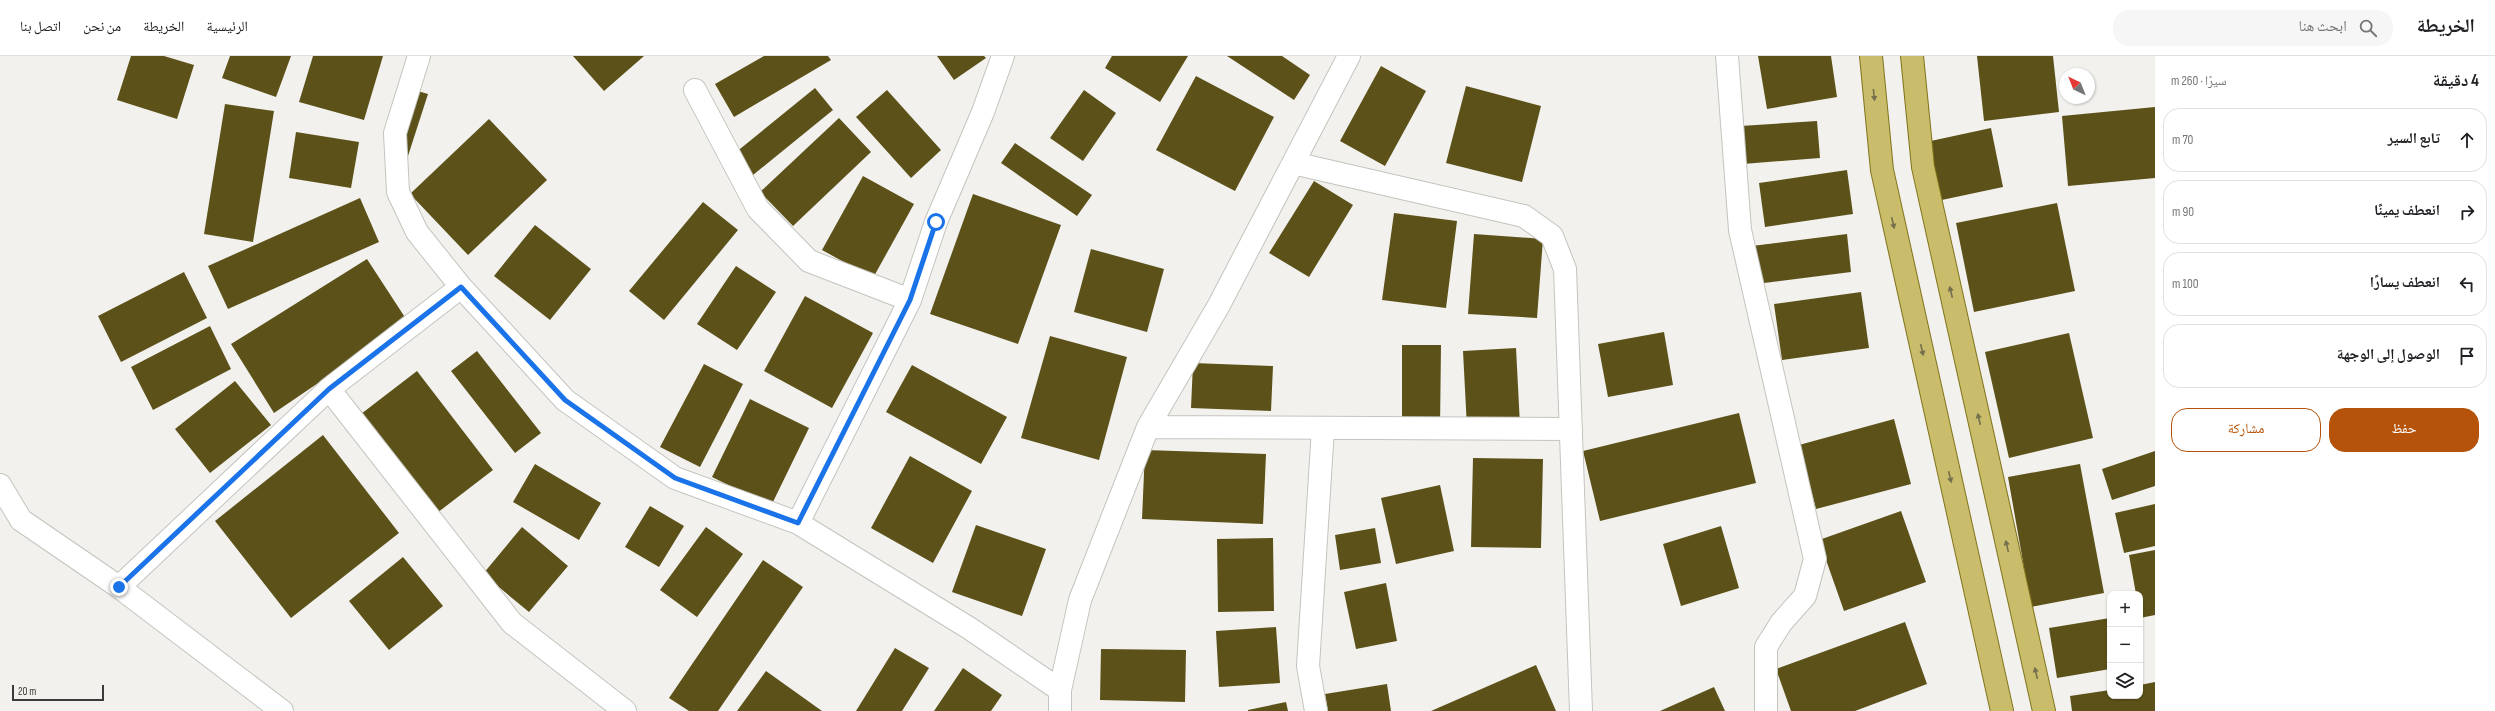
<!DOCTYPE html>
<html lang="ar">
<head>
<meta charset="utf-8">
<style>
  body { margin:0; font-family:"Sofia Sans Condensed","Noto Naskh Arabic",sans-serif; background:#f6f6f6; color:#202124; direction:rtl }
  .controls { position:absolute; right:12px; bottom:12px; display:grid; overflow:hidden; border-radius:8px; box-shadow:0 1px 3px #0004 }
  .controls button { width:36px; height:36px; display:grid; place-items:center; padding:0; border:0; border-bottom:1px solid #e0e0e0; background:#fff; color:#202124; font:20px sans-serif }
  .compass { position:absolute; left:2059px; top:12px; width:36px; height:36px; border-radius:50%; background:#fff; box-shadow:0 1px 3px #0004; rotate:317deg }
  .scale { position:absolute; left:12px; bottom:10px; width:92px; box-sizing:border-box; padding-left:4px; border:2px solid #3b3b39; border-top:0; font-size:11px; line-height:14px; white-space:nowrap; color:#3b3b39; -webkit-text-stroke:3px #f2f1ed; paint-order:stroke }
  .stop { position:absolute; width:12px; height:12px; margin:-9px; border:3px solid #1a73e8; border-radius:50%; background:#fff }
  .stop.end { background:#1a73e8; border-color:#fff; box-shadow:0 1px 4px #0008 }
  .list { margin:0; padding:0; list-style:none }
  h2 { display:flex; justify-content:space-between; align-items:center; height:52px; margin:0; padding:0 16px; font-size:17px }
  h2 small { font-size:13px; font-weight:400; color:#757577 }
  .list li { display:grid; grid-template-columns:26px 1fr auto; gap:12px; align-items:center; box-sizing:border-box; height:64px; margin:0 8px 8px; padding:0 8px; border:1px solid #e0e0e0; border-radius:16px }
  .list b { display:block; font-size:15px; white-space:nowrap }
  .list em { font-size:13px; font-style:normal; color:#757577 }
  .actions { display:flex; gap:8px; padding:12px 16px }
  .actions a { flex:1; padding:9px 0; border:1px solid #b45309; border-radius:16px; text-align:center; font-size:14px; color:#b45309 }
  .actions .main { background:#b45309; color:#fff }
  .icon { flex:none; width:22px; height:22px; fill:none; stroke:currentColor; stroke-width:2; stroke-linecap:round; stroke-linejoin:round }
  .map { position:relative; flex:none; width:2155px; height:655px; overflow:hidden; direction:ltr }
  header { display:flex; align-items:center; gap:24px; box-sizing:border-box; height:56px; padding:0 20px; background:#fff; border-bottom:1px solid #e0e0e0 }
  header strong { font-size:19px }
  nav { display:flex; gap:22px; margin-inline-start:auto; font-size:14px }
  .search { width:280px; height:36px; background:#f6f6f6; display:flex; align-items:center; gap:10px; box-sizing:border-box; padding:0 14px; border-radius:16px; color:#757577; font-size:15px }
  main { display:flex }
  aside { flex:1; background:#fff }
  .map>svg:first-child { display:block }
  .building { fill:#5c5219 }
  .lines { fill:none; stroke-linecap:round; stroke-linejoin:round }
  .minor-casing { stroke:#c4c4bf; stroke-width:24 }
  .major-casing { stroke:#80731a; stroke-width:24 }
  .minor { stroke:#fff; stroke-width:22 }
  .major { stroke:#c9bd6c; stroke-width:22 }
  .oneway { fill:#746f4d }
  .route { stroke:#1a73e8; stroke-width:5 }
</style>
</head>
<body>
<header>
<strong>الخريطة</strong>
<div class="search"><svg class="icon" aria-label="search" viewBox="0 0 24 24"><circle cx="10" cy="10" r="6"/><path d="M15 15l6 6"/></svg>ابحث هنا</div>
<nav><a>الرئيسية</a><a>الخريطة</a><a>من نحن</a><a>اتصل بنا</a></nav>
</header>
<main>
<aside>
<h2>4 دقيقة<small>سيرًا · 260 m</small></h2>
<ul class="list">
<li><svg class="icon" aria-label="ahead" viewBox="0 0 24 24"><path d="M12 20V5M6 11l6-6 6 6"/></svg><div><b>تابع السير</b></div><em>70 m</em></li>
<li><svg class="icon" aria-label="right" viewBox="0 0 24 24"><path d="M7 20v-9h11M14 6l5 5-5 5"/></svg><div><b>انعطف يمينًا</b></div><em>90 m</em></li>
<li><svg class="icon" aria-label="left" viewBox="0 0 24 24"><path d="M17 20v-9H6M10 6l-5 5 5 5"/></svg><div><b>انعطف يسارًا</b></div><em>100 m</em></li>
<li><svg class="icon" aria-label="arrive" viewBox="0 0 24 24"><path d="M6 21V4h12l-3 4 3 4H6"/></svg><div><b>الوصول إلى الوجهة</b></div></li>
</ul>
<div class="actions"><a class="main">حفظ</a><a>مشاركة</a></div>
</aside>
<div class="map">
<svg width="2155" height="655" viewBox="0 0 2155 655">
  <rect width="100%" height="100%" fill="#f2f1ed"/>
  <!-- building -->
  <path class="building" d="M131,0H164L194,9L177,63L117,44Z
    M230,0H291L276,41L222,22Z
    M313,0H383L364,64L299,46Z
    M573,0H644L604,35Z
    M764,0H828L831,4L734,61L715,28Z
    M937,0H984L986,2L954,24Z
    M1112,0H1188L1160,46L1105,12Z
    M1227,0H1282L1310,19L1294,44Z
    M1758,0H1831L1837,41L1767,53Z
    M1977,0H2053L2059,56L1984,65Z
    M1381,10L1426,35L1385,110L1340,85Z
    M1196,20L1274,61L1235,135L1156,94Z
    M1466,30L1541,50L1522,126L1446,107Z
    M404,31L428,38L408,100L384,93Z
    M815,32L833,54L753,119L735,97Z
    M887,34L941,94L911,122L856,61Z
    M1084,34L1116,57L1083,105L1050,82Z
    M225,48L274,55L253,186L204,178Z
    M2155,51V122L2068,130L2062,60Z
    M839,62L871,96L793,170L760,136Z
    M489,63L547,124L468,199L410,138Z
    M1817,65L1820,102L1743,108L1740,70Z
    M1991,72L2003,131L1937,145L1926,86Z
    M296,76L359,86L351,132L289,122Z
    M1015,87L1092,139L1077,160L1001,107Z
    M1847,114L1853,158L1765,171L1759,127Z
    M863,120L914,148L873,222L822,194Z
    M1314,125L1353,149L1309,221L1269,197Z
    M973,138L1061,169L1018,288L930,258Z
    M360,142L379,186L228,253L208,210Z
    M703,146L738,174L664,264L629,235Z
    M2057,147L2075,235L1974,256L1956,167Z
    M1394,157L1457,165L1446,252L1382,244Z
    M535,169L591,213L550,264L494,220Z
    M1474,178L1543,183L1537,262L1468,258Z
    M1847,178L1851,216L1756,228L1752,190Z
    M1091,193L1164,213L1147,276L1074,256Z
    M367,203L408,266L274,357L231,288Z
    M736,210L776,236L737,294L697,268Z
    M184,216L207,262L121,306L98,260Z
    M1861,236L1869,292L1782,304L1774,248Z
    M805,240L873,277L832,352L764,315Z
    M210,270L231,313L153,354L131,311Z
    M1664,276L1673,329L1608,341L1598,288Z
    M2069,277L2093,382L2009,402L1985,296Z
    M1050,280L1127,301L1099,404L1021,382Z
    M1402,289H1441L1440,372H1402Z
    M1516,292L1520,369L1467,372L1463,295Z
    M477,295L541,377L515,397L451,315Z
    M1193,307L1273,310L1271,355L1191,352Z
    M704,308L743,328L700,411L660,391Z
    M912,309L1007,361L981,408L886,356Z
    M417,315L493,414L437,457L361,358Z
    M235,325L271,369L210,417L175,373Z
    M750,343L809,372L771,450L712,421Z
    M1739,357L1756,427L1600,465L1583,395Z
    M1894,363L1911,428L1816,453L1799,389Z
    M323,379L399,477L291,562L215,465Z
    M1145,394L1266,398L1263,468L1142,463Z
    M2155,395V430L2112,444L2102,413Z
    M910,400L972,435L933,507L871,472Z
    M1473,402L1543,403L1541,492L1471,491Z
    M535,408L601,447L579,484L513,446Z
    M2080,408L2104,537L2031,551L2008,421Z
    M1440,429L1454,495L1396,508L1381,442Z
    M2155,448V490L2124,497L2115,457Z
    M650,450L684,470L659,511L625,491Z
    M1901,455L1926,526L1844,555L1819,484Z
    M976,469L1046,493L1022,560L952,536Z
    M1721,470L1739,532L1681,550L1663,488Z
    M522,471L568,510L529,556L483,518Z
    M706,471L743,498L697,561L660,534Z
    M1375,472L1381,507L1340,514L1335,479Z
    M1273,482L1274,555L1218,556L1217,483Z
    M2155,494V559L2140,562V538H2136L2129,499Z
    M403,501L443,550L389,594L349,545Z
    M763,504L803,531L718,655H689L669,642Z
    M1386,527L1397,585L1356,593L1344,536Z
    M2110,562V613L2057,622L2049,572Z
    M1905,566L1927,628L1855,655H1791L1776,613Z
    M1276,571L1280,627L1219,631L1216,575Z
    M895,592L929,612L902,655H856Z
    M1101,593L1186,594L1185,646L1100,644Z
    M1536,609L1556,655H1431Z
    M963,612L1002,639L991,655H934Z
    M766,615L822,655H737Z
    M2155,626V655H2072L2070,640L2110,634V640H2140V629Z
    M1387,628L1391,655H1328L1325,638Z
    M1714,631L1725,655H1660Z
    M1286,646L1288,655H1248V654Z"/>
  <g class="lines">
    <!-- minor casing -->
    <g class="minor-casing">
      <path id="minor" d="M419,0L395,77L398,136L417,176L461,231L565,344L675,422L798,467L969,572L1060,634
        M1727,0L1740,174L1815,503L1805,540L1781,567L1766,591V655
        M695,34L758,153L809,205L910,244
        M1293,107L1524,160L1552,180L1565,213L1581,655
        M329,333L512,567L625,655
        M1148,371L1571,373
        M0,429L21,464L119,531
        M798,467L910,244L936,166L983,56L1003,0
        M282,655L119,531L329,333L461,231
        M1060,655V634L1080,544L1148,371L1219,249L1349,0
        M1316,655L1308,610L1323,372"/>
    </g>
    <!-- major casing -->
    <g class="major-casing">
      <path id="major" d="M1871,0L1882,114L2002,655
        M1912,0L1923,111L2044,655"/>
    </g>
    <!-- minor -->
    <use href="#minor" class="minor"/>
    <!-- major -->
    <use href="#major" class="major"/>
  </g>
  <!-- one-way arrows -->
  <defs><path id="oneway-solid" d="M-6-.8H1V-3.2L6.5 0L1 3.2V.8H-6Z"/></defs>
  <g class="oneway">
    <use href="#oneway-solid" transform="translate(1874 39) rotate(84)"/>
    <use href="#oneway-solid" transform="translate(1893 167) rotate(77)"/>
    <use href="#oneway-solid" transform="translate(1951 236) rotate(-103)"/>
    <use href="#oneway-solid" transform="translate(1922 294) rotate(77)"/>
    <use href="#oneway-solid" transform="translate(1979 363) rotate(-103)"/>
    <use href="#oneway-solid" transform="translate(1950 421) rotate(77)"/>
    <use href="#oneway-solid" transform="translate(2007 490) rotate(-103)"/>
    <use href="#oneway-solid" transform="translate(2036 617) rotate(-103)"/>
  </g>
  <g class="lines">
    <!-- route -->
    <path class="route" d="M119,531L329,333L461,231L565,344L675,422L798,467L910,244L936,166"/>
  </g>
</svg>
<div class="controls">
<button>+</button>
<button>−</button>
<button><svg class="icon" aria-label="layers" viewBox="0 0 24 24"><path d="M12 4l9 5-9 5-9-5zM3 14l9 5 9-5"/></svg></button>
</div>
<svg class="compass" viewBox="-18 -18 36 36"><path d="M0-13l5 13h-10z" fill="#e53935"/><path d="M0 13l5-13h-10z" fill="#757577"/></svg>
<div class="scale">20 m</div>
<div class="stop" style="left:936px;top:166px"></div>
<div class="stop end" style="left:119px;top:531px"></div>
</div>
</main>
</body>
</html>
